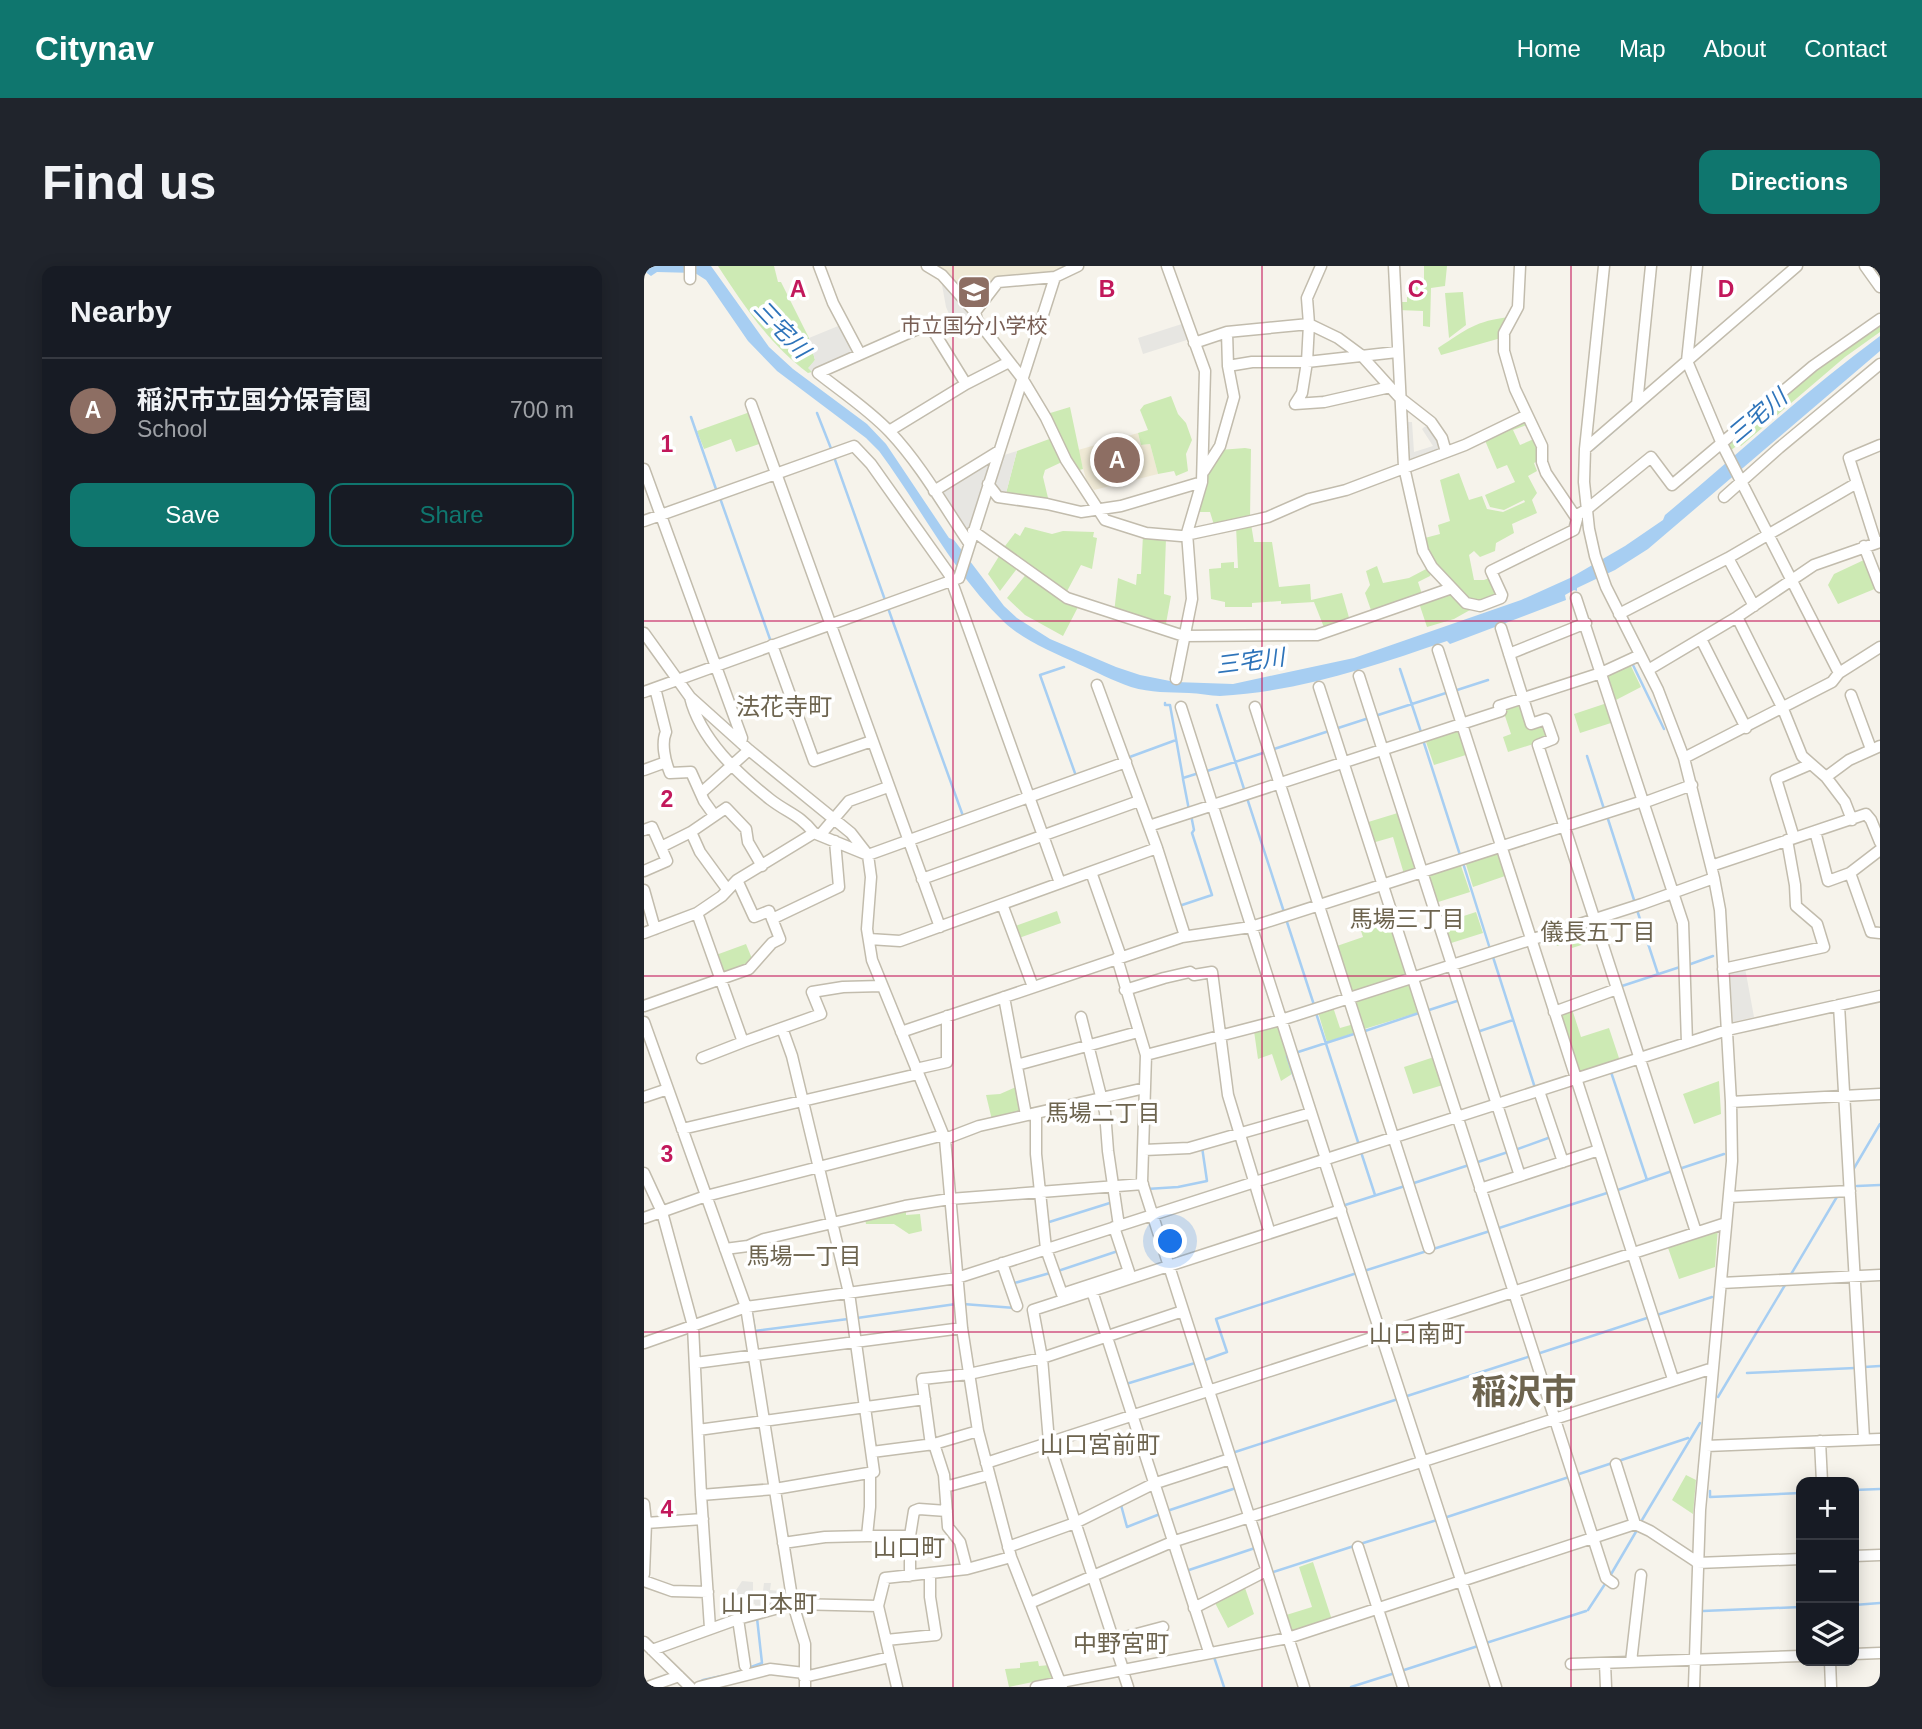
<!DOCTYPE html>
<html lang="en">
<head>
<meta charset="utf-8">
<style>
  body { margin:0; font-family:Arial,"Noto Sans JP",sans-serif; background:#20242c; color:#f1f3f6 }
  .controls { position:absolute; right:21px; bottom:21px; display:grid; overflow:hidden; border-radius:14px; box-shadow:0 4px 18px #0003 }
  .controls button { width:63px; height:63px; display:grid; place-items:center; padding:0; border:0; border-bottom:2px solid #363941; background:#171b24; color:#f1f3f6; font:35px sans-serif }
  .you { position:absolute; left:527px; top:976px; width:24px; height:24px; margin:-18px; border:5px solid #fff; border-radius:50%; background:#1a73e8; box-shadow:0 0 0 10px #1a73e833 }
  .badge { display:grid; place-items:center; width:46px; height:46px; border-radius:50%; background:#0f766e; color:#fff; font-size:23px; font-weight:700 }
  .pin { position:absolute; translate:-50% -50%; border:4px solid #fff; box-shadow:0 2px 7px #0006 }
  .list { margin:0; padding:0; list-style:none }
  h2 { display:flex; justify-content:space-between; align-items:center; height:91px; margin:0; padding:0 28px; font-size:30px }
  h2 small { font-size:23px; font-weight:400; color:#9ea1a6 }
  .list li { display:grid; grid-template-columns:46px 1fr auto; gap:21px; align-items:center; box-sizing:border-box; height:105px; padding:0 28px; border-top:2px solid #363941 }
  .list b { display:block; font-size:26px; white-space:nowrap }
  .list p { margin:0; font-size:23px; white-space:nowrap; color:#9ea1a6 }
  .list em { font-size:23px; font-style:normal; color:#9ea1a6 }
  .actions { display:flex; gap:14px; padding:21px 28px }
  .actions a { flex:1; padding:16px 0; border:2px solid #0f766e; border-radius:14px; text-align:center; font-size:24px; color:#0f766e }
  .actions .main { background:#0f766e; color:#fff }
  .icon { flex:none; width:38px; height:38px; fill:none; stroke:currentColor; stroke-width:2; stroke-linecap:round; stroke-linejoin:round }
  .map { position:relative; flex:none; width:1236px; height:1421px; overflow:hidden; border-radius:14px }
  header { display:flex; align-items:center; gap:42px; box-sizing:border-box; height:98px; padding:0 35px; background:#0f766e; color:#fff }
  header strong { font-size:33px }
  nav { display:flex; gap:38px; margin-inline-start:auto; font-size:24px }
  .intro { display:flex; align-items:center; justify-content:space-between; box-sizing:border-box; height:168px; padding:0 42px }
  h1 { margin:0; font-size:49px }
  .button { padding:18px 32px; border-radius:14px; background:#0f766e; color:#fff; font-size:24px; font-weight:700 }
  main { display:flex; gap:42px; padding:0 42px }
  aside { flex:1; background:#171b24; border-radius:14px; box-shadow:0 4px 18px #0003 }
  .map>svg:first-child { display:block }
  .education { fill:#efe9d5 }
  .green { fill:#cdeab4 }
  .parking { fill:#e7e6e2 }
  .water { fill:#a7cef2 }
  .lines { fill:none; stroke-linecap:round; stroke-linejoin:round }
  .stream { stroke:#a7cef2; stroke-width:2.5 }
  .minor-casing { stroke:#c2bcad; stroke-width:13 }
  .minor { stroke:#fff; stroke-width:10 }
  .grid { fill:none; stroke:#c2185b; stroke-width:2; stroke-opacity:0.55 }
  .labels { text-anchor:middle; stroke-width:7; stroke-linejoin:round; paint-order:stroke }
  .education-label { font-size:21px; fill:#785e54; stroke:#fff }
  .water-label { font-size:23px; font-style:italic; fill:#2e74ba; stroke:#fff }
  .neighbourhood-label { font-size:23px; fill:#6d644f; stroke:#fff }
  .quarter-label { font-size:24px; fill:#6d644f; stroke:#fff }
  .town-label { font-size:35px; font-weight:bold; fill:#6d644f; stroke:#fff }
  .grid-label { font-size:23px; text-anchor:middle; font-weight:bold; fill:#c2185b; stroke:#fff; stroke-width:7; stroke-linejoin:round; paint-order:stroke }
</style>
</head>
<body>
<header>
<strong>Citynav</strong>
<nav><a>Home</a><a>Map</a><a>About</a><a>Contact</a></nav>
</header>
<div class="intro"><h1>Find us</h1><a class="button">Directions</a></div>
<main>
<aside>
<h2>Nearby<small></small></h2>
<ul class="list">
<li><span class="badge" style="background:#8d6e63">A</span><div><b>稲沢市立国分保育園</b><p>School</p></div><em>700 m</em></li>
</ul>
<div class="actions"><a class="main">Save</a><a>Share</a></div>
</aside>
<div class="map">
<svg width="1236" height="1421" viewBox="0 0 1236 1421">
  <rect width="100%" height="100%" fill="#f6f3eb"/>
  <!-- education -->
  <path class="education" d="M287,0H429L410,9L354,13L334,38L328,40Z
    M494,167L497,179L506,178L514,208L450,224L442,213L434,184Z"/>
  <!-- green -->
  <path class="green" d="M74,0H130L134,16H137L165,72L171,94L165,102L168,106L164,107C126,79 100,40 74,0Z
    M780,0H803L801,20L787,22L786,61L779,60V45L754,44V36H763V31H767V15H780Z
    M819,26L822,59L805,72L801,27Z
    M866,51L857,72L797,89L794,82C823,63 831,55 866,51Z
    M1236,56V66L1201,91L1097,180L1095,178L1086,185L1084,175L1172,101Z
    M527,130L534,148L542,157L548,174L542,188L544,205L532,210L530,205L514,208L506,178L497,179L494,167L504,164L496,144L500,139Z
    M426,141L439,203L432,205L403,148Z
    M106,146L118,177L92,186L87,173L60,183L53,165Z
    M880,153L885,158L869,164L876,179L892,172L896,194L890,197L893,205L884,210L893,227L888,234L893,247L868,258L870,267L852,277L851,285L836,291L830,285L825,289L830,314H840L848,311L856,328L829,339L789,300L777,273L796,268L794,259L806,255L796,214L815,207L825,234L838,230L843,243L859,246L881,236L880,234L860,244L846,241L841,229L871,216L863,199L853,203L840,172Z
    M408,172L420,195L401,204L399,211L405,236L361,231L373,185Z
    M601,182L607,183L606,253L570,259L566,246H552L560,209L576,184Z
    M607,258L610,276H628L635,321L666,318L667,334L698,327L706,355L681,364L670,336L637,338V335L608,337V341H581V336L567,333L565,303L577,302V297L590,296V302H594L592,260Z
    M381,261L408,268L419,265L450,266L449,271L453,272L448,303L437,299L421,329L358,284L371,267L376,270Z
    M499,269L522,272L520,328L527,330L521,363L470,347L474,312L492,319L493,308H497Z
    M357,287L375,300L356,325L344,308Z
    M1222,293L1233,322L1194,338L1184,319L1190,308Z
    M733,300L739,317L765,312L784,302L788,306L786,310L774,316L779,331L728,347L721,327L726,319L722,305Z
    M384,306L420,334L434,341L419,370L381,349L363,332Z
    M806,326L827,341L826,344L810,353L783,361L775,337Z
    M986,398L997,421L970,435L962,411Z
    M963,437L970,456L936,467L930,448Z
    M877,438L885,461L898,457L905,473L864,486L859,471L867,468L859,444L860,442Z
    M814,462L817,463L825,488L790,499L781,473Z
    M757,546L773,604L760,608L749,571L728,577L721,557Z
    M854,585L864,609L829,621L821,595Z
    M816,597L826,626L791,637L783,610L784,607Z
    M741,640L763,708L762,711L708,728L690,681L719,671L712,650Z
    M413,645L417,657L375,672L371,660Z
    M832,646L839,667L804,678L798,657Z
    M945,658L949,660L953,674L928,682L926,675L913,680L910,670Z
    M102,678L109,695L106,700L79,707L72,689Z
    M764,717L767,718L776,746L717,764L710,734Z
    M689,741L696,762L710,758L713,766L683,776L674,746Z
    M928,743L937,771L965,762L976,795L935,809L914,748Z
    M631,759L635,761L648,808L637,815L628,788L614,793L610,765Z
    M790,791L799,819L769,828L760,801Z
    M1075,815L1077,848L1050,858L1039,828Z
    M372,821L377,847L348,854L342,829L356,828Z
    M262,944V949L276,948L278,965L265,968L250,958H222L221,953Z
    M1074,961L1071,1001L1035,1013L1023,979Z
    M1042,1209L1052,1214L1049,1248L1028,1234Z
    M669,1296L688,1354L647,1368L639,1350L668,1341L655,1301Z
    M600,1319L610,1348L584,1362L570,1335Z
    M394,1395L395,1400L406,1399L410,1409L408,1412L365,1421L361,1403L376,1402V1397Z"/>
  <!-- parking -->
  <path class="parking" d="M298,19L305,21L330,49L313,66L302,41Z
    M541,57L546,73L499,88L494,72Z
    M199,58L213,86L168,106L164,102L171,94L165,72Z
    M759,156H768L770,186L789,180L778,163L785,157L799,183L764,197Z
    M373,185L361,231L347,220L357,190Z
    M349,192L326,266L322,267L297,226Z
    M1101,702L1110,751L1089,756L1086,707L1089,704Z
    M98,1315L109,1316V1325H119L120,1317H127L126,1324L136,1325L137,1338L112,1345L111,1338L92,1341L89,1329Z"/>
  <!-- water -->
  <path class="water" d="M0,0H67L125,81L149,103L223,158L242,178L305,272L310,274L360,340L373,352L406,373L472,401L496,409L531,416L589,418L710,392L877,334L926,312L981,280L1019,254L1021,249C1093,189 1161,125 1236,70V85L1004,283L971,304L933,322V325L930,324L921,329L922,334L806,378L803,375C730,400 654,426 576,430C566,430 555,427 545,427C525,426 507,427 487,421C469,415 451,405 434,398C409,386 380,375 360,356C309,307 276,240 235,185L222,172L133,105L104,75L62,14L51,7L13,6L7,10L0,5Z"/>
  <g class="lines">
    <!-- stream -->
    <path class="stream" d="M173,147L188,185
      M47,151L73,226
      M949,183L1028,114
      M190,191L241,334
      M76,232L127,376
      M244,342L319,550
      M134,382L173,489
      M988,397L1020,463
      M420,401L396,409L432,510L435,509
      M756,403L778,469
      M810,425L844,414
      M521,437V439H526L539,512L555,507
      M573,439L601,526
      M731,450L805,426
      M691,463L725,452
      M779,474L816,589
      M627,484L685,465
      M943,490L960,543
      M483,492L532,474
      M560,506L622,486
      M539,513L545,544
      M603,532L640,646
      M963,550L991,637
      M819,597L846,683
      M535,640L568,629L548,567L550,564L547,549
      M993,644L1014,708
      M642,653L670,739
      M849,691L891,822
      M1044,699L1069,690
      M978,720L1036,701
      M782,745L816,734
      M672,747L715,879
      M718,766L775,747
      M833,766L869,754
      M651,787L713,767
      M643,790L651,814
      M967,806L1003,914
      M871,884L907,871
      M717,886L731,929
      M831,897L864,886
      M1035,903L1080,888
      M1209,904L1236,858
      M767,918L825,899
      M1213,920L1236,919
      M503,923L534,921L563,915L558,881
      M971,925L1028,905
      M698,940L761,920
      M402,957L469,936
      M852,963L966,926
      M414,1005L474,985
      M720,1005L846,965
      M1146,1010L1194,929
      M367,1018L406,1007
      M319,1038L371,1042
      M108,1048L111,1065L204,1053
      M1010,1050L1068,1031
      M213,1052L312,1038
      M893,1088L1006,1051
      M558,1095L583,1086L572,1053L713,1007
      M1220,1101L1236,1100
      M1103,1107L1211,1102
      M482,1118L551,1097
      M760,1131L887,1090
      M1074,1131L1141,1019
      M588,1187L754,1133
      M932,1209L1044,1172
      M512,1212L582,1189
      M1210,1224L1236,1223
      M1066,1225V1231L1157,1227
      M477,1239L483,1261L516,1248
      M523,1245L592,1222
      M800,1252L925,1211
      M998,1254L1056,1157
      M716,1278L793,1254
      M542,1305L611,1282
      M626,1307L710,1280
      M966,1310L993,1264
      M1210,1339L1236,1337
      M944,1344L961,1318
      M1059,1345L1157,1341
      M842,1377L942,1345
      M569,1388L580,1421
      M757,1405L834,1380
      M88,1408L118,1397L113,1352
      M51,1418L59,1414L78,1410
      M707,1421L751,1407"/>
    <!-- minor casing -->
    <g class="minor-casing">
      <path id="minor" d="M46,0V13
        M175,0L189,37L216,88
        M283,0L298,9L331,46L333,54L378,112L402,152L422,194L461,254L502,267L537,270L607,255L624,251L665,233L702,224L821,179L883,149
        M523,0L561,105L558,216L543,267L548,333L532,413
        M677,0L663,32L665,58L663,96L658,127L651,138L680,136L746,121
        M750,0L760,201L779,285L788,301L822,337L836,340L857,332L858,329L847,305L930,264L933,253L931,250
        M876,0L874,41L860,67V85L871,123L898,180V196L902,207L931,250L942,244L1007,191L1028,219L1169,100L1236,53
        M960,0L941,183L940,216L945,263L951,290L962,321L1014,424L1040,492L1070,612L1076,644L1087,836L1088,895L1056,1244L1050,1421
        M1053,0L1043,95L1078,178L1195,407
        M1221,0L1236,21
        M331,46L354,16L411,11L434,0
        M583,66L584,100L608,96H663L753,86
        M550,77L583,66L665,58L694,72L717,89L755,131L787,156L798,172L802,186
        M322,118L285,58L174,107C198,126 224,143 246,166C277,199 300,240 325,277
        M107,138L296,661
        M993,138L1007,0
        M245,165L322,118L365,96
        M941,183L1153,0
        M0,203L98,472L97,477
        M560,205L576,180L590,131L584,100
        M344,218L354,231L403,238L437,246L477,240L558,216
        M290,225L355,185
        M1080,231L1135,182L1236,98
        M0,255L210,180L227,198L305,308L416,617
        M329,265L423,332L540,370L673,369L808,322
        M1232,277L1205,192L1236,179
        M1220,280L1236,321
        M1084,292L1110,340
        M932,332L1039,657L1043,777
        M975,348L1084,292L1213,217
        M1093,351L1139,443L1158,490L1182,511L1201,536L1208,554
        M857,362L887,458L902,453L909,473L894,479L1052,966
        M0,367L46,431L105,484L207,567L224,589L227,611L223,663L228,694L301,873L318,1062L334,1165L367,1291L418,1421
        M1057,373L1102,462
        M128,379L170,495L228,475
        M794,384L1029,1113
        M865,388L942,357
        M1004,404L1093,351L1170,299L1236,276
        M715,410L876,910
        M453,419L513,582L541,670
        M675,421L962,1312L969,1317
        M11,422L22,466C17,477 21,495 26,507L47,506L60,535L70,549
        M0,426L315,312L411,11
        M1207,429L1227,483
        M46,431C56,473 94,508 127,534C144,547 156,549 170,567
        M537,441L682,893
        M611,441L785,982
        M1040,492L1188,416L1195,407L1236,381
        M0,504L22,496
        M1182,511L1205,494L1236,480
        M57,527L105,484
        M999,537L1048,519
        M505,560L857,445L855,440L957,407L996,389
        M0,564L8,561L23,595L0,605
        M1171,565L1184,615L1206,607
        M47,566L56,586L83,623
        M177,568L205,535L244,521
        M1150,572L1132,513L1167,498
        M17,581L47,566L82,542L102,563L104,576L118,600
        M1236,584L1206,607L1227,666L1236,667
        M1067,600L1222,548L1227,554L1236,576
        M447,606L477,691
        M278,613L495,535
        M0,624L11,663
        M358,638L389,721
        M53,647L99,776L177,748L168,726L199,721L238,720
        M128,653L195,621L191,575
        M0,667L53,647L78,630L93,614L170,567L224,589L482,496
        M225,673L256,675L513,582
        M473,692L502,789L498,916L660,1421
        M1079,703L1180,681L1173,658L1152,640L1151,619L1143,574
        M481,724L520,712L546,706L550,709L568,706L584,829L624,961
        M360,731L382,849
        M1195,739L1220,1173
        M0,740L105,703L128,677L136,673L125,645L110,651L93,614
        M910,746L973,723
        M437,751L461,846L464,885L475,960
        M0,756L102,1041L149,1338L161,1378V1421
        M257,766L538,671L607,661L999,535
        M502,789L637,754L998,638L1070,612
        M58,792L99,776
        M373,799L494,766
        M272,803L303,796V750
        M895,825L919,896
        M0,831L24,823
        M1087,836L1236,828
        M392,847V888L402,983L418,1028L485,1006L470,961
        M38,863L274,808
        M301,873L335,860L501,822
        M500,884L545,882L667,847
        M680,894L852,1421
        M0,907L18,946L49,1060L57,1229L66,1362
        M836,923L955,884
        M1085,931L1206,925
        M0,952L62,930L300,869
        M81,983L104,980L120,973L261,940L306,933L499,918
        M358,997L373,1040
        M1077,1017L1236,1009
        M448,1025L565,1386
        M0,1077L102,1041L313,1012L1083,764L1236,730
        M51,1097L318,1062
        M54,1164L281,1133
        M1176,1175L1178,1216
        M290,1178L300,1209L304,1261L316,1276L323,1303
        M287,1179L278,1113L325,1108L398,1092L539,1045
        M1062,1180L1236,1173
        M228,1186L290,1178L334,1165
        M342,1197L1082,957
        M972,1198L991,1258
        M301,1221L345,1209
        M57,1229L131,1223L230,1206L205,1027L148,790L138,762
        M0,1238L2,1257L0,1308
        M2,1257L59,1253
        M223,1270H266
        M139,1277L181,1271L223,1270L226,1241V1208
        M364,1281L431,1257L509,1218L586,1193
        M714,1281L759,1421
        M1210,1290L1236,1289
        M1053,1297L1157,1293
        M266,1310V1270L270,1245L275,1243L303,1245
        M0,1315L28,1325L64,1326
        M386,1337L528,1276L1069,1102
        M550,1342L622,1305
        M94,1353L101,1400
        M242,1374L292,1369L286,1331V1309
        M470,1374L519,1361
        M0,1376L46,1421
        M8,1384L94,1353L149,1338L234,1340
        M1210,1388L1236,1387
        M1186,1395L1187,1421
        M987,1396L997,1309
        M961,1397L962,1421
        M927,1398L1157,1390
        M478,1403L484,1421
        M479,1403L405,1176L398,1092L389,1044L697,944
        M160,1411L246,1391
        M4,1421L35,1410
        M55,1421L126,1403L160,1407
        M253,1421L234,1340L241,1312L323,1303L367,1291
        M392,1421L644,1372L991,1258L1006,1265L1053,1296"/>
    </g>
    <!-- minor -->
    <use href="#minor" class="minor"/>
  </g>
  <!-- grid -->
  <path class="grid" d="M309,0V1421M618,0V1421M927,0V1421M0,355H1236M0,710H1236M0,1066H1236"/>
  <!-- icons -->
  <defs>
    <g id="school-square" transform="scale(1.75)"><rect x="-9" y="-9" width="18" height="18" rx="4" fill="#8d6e63" stroke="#fff"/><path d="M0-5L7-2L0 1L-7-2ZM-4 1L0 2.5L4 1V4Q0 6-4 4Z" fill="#fff"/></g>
  </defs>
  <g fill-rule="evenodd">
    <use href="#school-square" x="330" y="26"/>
  </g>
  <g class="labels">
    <!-- education labels -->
    <g class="education-label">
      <text x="330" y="67">市立国分小学校</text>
    </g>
    <!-- water labels -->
    <g class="water-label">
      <text transform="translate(138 63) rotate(47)" y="8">三宅川</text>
      <text transform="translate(1113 150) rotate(-40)" y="8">三宅川</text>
      <text transform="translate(606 395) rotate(-7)" y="8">三宅川</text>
    </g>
    <!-- neighbourhood labels -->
    <g class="neighbourhood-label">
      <text x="763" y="661">馬場三丁目</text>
      <text x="954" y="674">儀長五丁目</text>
      <text x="459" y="855">馬場二丁目</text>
      <text x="160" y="998">馬場一丁目</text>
    </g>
    <!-- quarter labels -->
    <g class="quarter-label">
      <text x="140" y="449">法花寺町</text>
      <text x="773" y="1076">山口南町</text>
      <text x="456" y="1187">山口宮前町</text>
      <text x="265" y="1290">山口町</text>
      <text x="125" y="1346">山口本町</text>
      <text x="477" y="1386">中野宮町</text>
    </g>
    <!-- town labels -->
    <g class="town-label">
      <text x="880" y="1138">稲沢市</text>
    </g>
  </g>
  <g class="grid-label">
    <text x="154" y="31">A</text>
    <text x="463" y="31">B</text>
    <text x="772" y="31">C</text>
    <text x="1082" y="31">D</text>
    <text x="23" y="186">1</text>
    <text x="23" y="541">2</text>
    <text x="23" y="896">3</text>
    <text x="23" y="1251">4</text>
  </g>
</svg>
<div class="controls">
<button>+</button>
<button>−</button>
<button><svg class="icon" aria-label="layers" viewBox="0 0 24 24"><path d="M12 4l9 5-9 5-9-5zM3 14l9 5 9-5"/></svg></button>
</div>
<div class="you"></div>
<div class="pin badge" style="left:473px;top:194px;background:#8d6e63">A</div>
</div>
</main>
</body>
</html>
